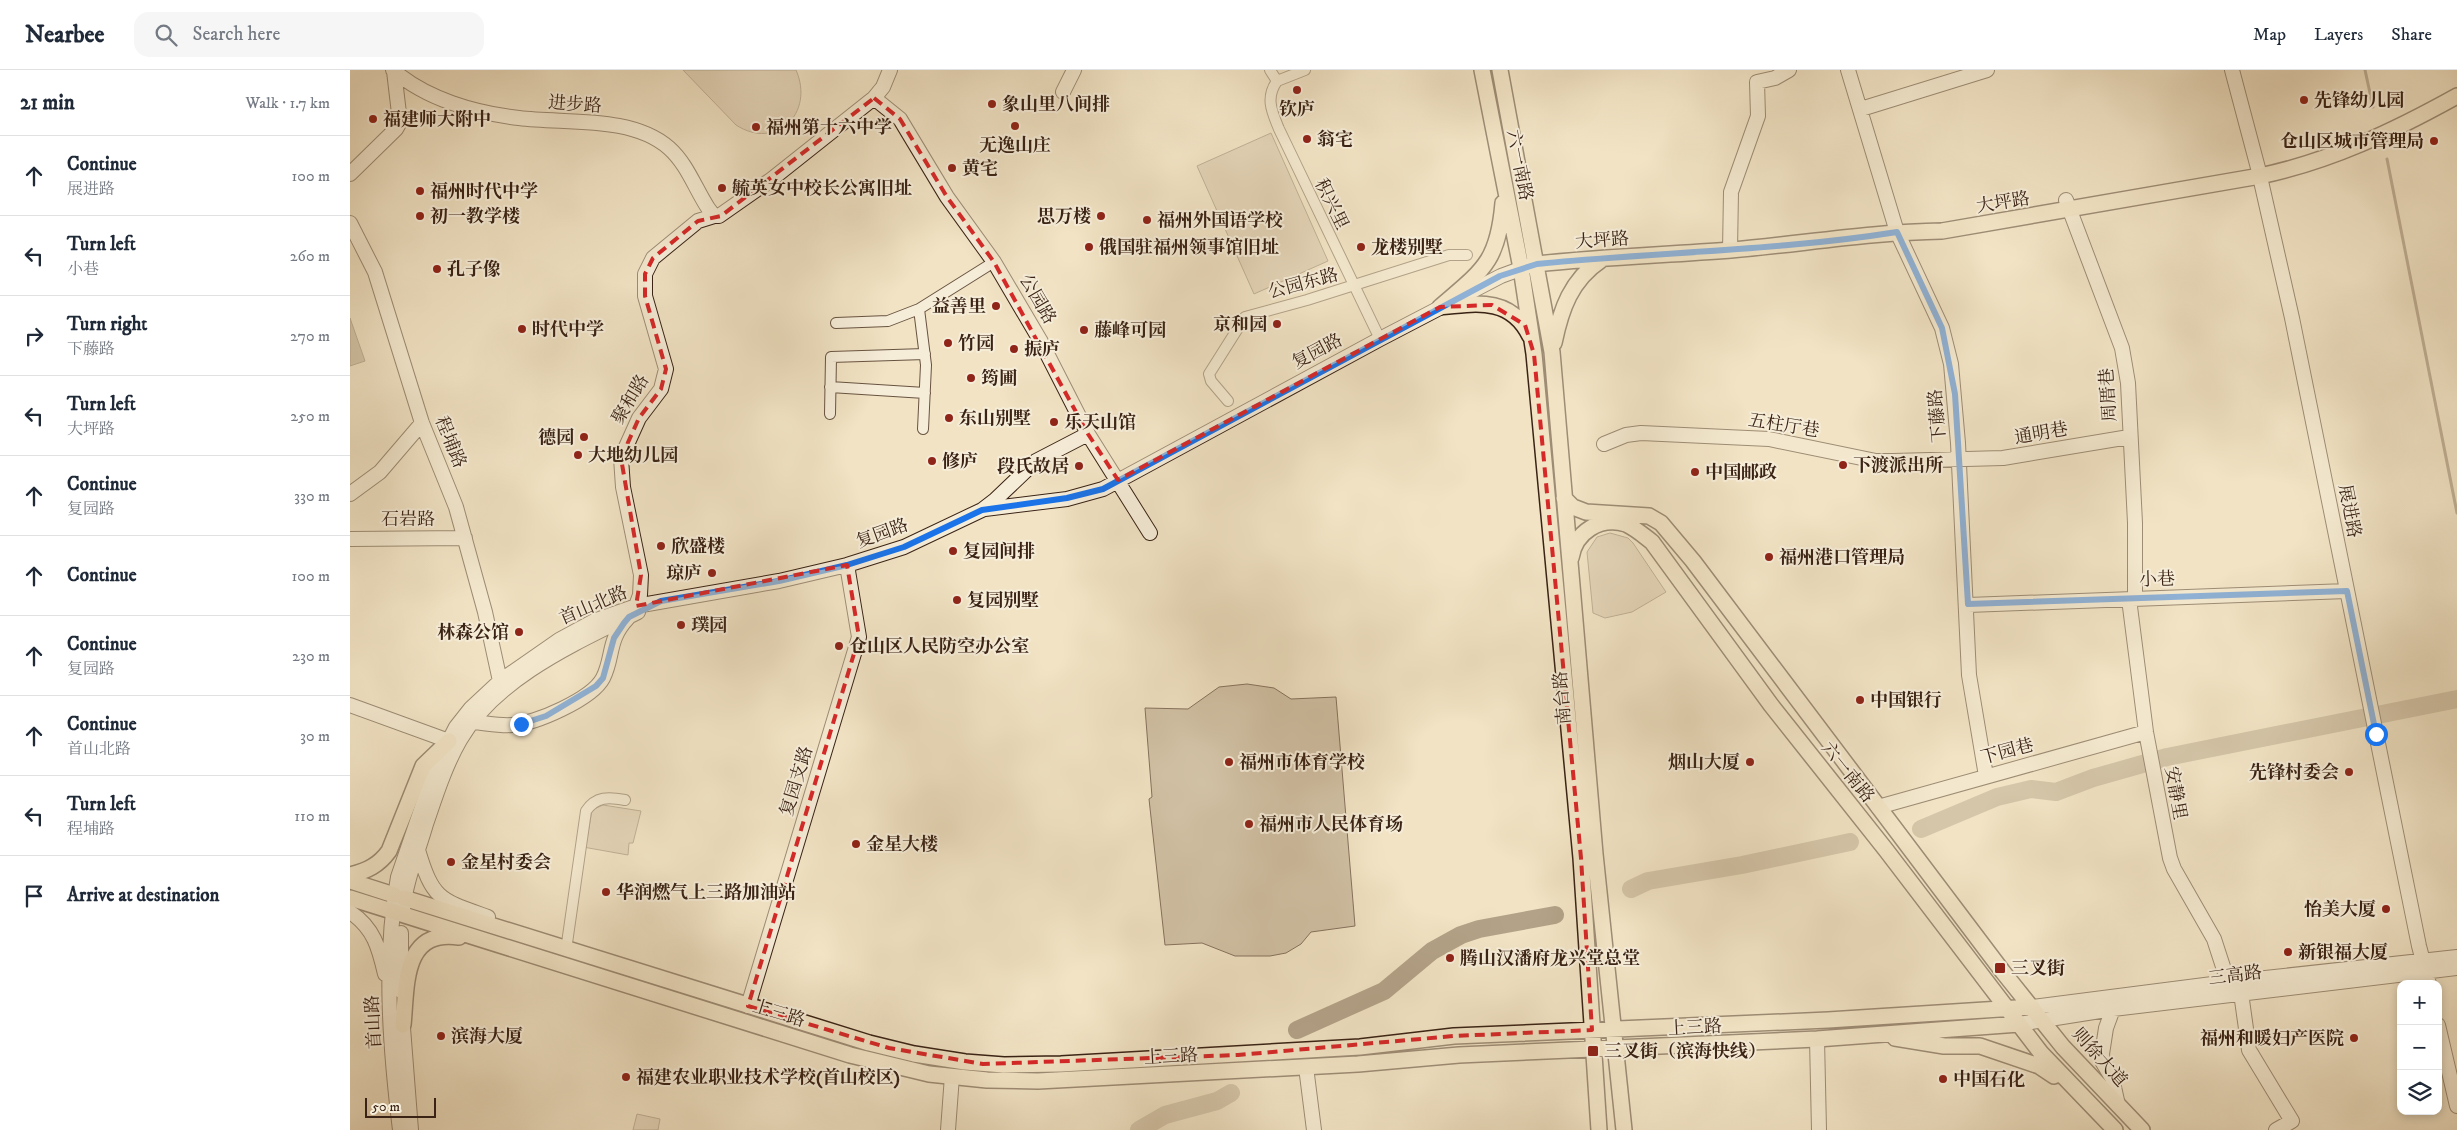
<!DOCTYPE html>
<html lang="en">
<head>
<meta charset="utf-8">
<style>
  body { margin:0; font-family:"IM FELL DW Pica","Noto Serif SC",serif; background:#f6f6f7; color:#1f2937 }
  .controls { position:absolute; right:15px; bottom:15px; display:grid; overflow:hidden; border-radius:10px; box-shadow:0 2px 8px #0003 }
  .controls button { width:45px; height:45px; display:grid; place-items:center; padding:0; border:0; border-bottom:1px solid #e0e1e3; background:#fff; color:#1f2937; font:25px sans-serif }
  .scale { position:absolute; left:15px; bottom:12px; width:71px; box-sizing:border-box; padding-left:5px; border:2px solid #3a2315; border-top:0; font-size:14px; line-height:18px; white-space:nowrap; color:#3a2315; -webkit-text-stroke:4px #f6edd9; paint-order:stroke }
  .stop { position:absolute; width:15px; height:15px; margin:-11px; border:4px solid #1a73e8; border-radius:50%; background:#fff }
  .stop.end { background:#1a73e8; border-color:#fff; box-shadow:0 1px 5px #0008 }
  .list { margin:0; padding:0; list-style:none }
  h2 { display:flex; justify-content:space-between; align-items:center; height:65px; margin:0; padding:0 20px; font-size:21px }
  h2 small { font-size:16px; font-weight:400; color:#747a83 }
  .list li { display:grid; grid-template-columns:32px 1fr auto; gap:15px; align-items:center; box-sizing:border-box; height:80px; padding:0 20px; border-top:1px solid #e0e1e3 }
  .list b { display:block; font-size:19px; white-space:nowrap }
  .list p { margin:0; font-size:16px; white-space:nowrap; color:#747a83 }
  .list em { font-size:16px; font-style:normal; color:#747a83 }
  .icon { flex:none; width:28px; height:28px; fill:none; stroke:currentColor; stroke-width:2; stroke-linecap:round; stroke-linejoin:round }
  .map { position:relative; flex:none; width:2107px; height:1060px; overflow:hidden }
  header { display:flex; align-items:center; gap:30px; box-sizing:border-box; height:70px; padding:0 25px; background:#fff; border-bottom:1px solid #e0e1e3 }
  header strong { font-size:24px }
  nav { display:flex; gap:28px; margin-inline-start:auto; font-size:18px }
  .search { width:350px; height:45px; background:#f6f6f7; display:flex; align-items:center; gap:12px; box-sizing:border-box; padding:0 18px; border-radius:15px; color:#747a83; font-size:19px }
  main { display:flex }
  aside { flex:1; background:#fff }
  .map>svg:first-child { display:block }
  .green { fill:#d2c2a6; stroke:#86725e }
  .water { fill:#b3a288; stroke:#836f5a }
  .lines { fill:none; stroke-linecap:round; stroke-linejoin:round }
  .stream { stroke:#836f5a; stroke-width:3 }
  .river { stroke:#b3a288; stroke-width:18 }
  .street-casing { stroke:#685341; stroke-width:12 }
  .secondary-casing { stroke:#3a2315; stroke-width:16 }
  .primary-casing { stroke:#3a2315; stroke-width:18 }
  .street { stroke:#f6edd9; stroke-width:10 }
  .secondary { stroke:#f6edd9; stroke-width:14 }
  .primary { stroke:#f1e3c4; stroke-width:15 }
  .route { stroke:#1a73e8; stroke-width:6 }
  .marked { fill:none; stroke:#d62828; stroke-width:4; stroke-dasharray:10 6; stroke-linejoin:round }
  .poi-dot { fill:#8f2418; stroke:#f6edd9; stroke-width:2 }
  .labels { text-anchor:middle; stroke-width:4; stroke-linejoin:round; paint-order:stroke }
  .poi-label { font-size:18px; font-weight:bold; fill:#3a2315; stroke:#f6edd9; text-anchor:start }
  .street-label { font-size:18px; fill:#3a2315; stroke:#f6edd9 }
</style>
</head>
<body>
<header>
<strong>Nearbee</strong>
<div class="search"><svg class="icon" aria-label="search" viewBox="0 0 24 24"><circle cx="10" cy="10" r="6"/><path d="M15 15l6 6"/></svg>Search here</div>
<nav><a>Map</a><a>Layers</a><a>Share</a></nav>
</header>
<main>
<aside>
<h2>21 min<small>Walk · 1.7 km</small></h2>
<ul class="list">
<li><svg class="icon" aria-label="ahead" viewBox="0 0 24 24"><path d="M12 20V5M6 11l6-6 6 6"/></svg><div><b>Continue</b><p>展进路</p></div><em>100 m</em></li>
<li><svg class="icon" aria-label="left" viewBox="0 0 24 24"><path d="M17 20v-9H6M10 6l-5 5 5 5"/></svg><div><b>Turn left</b><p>小巷</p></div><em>260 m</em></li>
<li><svg class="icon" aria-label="right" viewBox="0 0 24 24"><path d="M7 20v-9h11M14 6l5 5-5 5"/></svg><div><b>Turn right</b><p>下藤路</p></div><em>270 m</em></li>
<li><svg class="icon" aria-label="left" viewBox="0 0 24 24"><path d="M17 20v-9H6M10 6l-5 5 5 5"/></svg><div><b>Turn left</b><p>大坪路</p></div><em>250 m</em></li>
<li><svg class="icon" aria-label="ahead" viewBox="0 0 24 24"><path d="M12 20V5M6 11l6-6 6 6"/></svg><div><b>Continue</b><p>复园路</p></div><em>330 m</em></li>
<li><svg class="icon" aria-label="ahead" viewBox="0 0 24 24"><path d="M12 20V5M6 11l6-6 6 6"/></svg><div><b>Continue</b></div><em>100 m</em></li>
<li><svg class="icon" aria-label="ahead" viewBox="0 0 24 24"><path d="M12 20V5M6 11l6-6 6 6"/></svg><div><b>Continue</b><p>复园路</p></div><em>230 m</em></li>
<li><svg class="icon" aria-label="ahead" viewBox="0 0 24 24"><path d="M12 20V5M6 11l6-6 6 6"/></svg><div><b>Continue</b><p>首山北路</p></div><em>30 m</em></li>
<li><svg class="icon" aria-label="left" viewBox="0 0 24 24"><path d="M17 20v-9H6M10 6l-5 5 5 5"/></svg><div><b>Turn left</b><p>程埔路</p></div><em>110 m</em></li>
<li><svg class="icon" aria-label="arrive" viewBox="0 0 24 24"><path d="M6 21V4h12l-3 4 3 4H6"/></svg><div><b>Arrive at destination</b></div></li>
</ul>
</aside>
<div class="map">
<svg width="2107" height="1060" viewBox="0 0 2107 1060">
  <rect width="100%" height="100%" fill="#f1e3c4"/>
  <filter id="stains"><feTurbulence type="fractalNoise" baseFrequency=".004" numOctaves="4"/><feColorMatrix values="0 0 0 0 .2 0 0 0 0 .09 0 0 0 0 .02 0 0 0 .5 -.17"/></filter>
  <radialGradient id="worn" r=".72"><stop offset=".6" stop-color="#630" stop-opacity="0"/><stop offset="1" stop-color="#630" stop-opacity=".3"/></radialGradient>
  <!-- green -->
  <path class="green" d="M333,0H446C465,43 426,81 386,55Z
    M921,63L978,191L904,224L847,96Z
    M1260,463L1278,468L1283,473L1316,522L1282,542L1255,548L1243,543L1237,482L1247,467Z
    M897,614L924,618L941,629L986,627L1005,856L961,862L951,874L936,883L920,886H885L852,873L815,875L799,729L802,727L795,638L838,639L869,617Z
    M253,735L291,741L283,773H279L278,785L233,777L236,775L242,740Z
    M287,1044L310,1049L308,1060H283Z"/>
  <!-- water -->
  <path class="water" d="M0,248L15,291L0,296Z"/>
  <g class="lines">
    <!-- stream -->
    <path class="stream" d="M2015,0L2023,37
      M2037,89L2107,443"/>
    <!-- river -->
    <path class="river" d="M1571,759L1647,727L1681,719L1706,722L1743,708L1817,687L2107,629
      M1281,819L1298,811L1392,795L1500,772
      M947,960L1034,921L1082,881L1111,865L1129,859L1205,845
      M789,1060L815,1045L867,1031L881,1023"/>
    <!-- street casing -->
    <g class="street-casing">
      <path id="street" d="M920,0L927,11
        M927,11C915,28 922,42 929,59L1030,269
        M927,11L955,0
        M569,239L576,295L573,359
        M486,253L538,251L569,239L644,192
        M480,317L575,323
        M878,331L861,311L859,304L895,247L957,230L1099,185H1117
        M480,344L481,287L575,284
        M216,880L236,741C246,726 259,727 275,730"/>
    </g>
    <!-- secondary casing -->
    <g class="secondary-casing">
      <path id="secondary" d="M43,0C76,29 125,43 169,48C215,54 282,45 319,78C337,94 345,118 358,138L364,146H369L422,109L524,28L533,17L540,0
        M1498,0L1547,162L1592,258L1601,294L1608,373L1619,605L1636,706
        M1882,0L1908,98L1942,248L2069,876L2079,914
        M713,22L724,0
        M524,28L550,49L597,127L644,192L690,270L738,364L800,463
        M1511,39L1637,0
        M0,104L46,59L50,52L44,1
        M1716,130L1772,278L1778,313L1785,453V528
        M0,153L25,202L72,353L106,437L135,542L150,611
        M1380,180L1381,122L1408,46L1407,12L1425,8L1439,0
        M1254,374L1276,365L1291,363L1419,369L1526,391H1543L1653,388L1779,367
        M0,424L30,402L72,353
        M635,439L717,429L753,419L1030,269L1151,206L1181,195
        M0,469L115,468
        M1779,529L1796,662L1820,788L1824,799L1864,869L1878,912
        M1618,535L1997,521
        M286,536L290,525L291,505L273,417L271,388L289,348L311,319L316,299L295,226V204L303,188L348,151L364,146
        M0,635L99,671
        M123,652C136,653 149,656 162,655C185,654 242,629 253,608C264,586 257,570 278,548
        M1528,737L1796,662
        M68,780C83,830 90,830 138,847
        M53,839C56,810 68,782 76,754C86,725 95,696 110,670C147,607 226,573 288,542
        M0,842C24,858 29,878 35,904
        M51,921V863
        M1891,923L1899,980L1942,1051L1926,1060
        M398,936L509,567L497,495
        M1682,937L1878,912L2107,887
        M1763,939L1756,958L1752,984L1753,993L1762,1008L1768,1035
        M52,945L61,1060
        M1669,954L1763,939L2107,898
        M2088,955L2107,1036
        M1467,969L1469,1060
        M956,997L964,1060
        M50,1060C40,978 33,889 48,807L86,696L106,657L121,638L150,611L209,570L246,550L286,536L429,511L497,495L554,477L632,440L645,430L686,391L738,364
        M598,1060L602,1006"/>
    </g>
    <!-- primary casing -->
    <g class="primary-casing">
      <path id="primary" d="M1132,0L1171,198L1184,284L1231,788L1249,1060
        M1150,0L1202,282L1245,784L1274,1060
        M1187,194C1251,187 1316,185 1381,180C1451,174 1522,162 1592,161L1910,106C1981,91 2044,61 2107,26
        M1090,237C1133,200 1148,192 1153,133
        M1090,237C1127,233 1161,227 1180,266
        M1204,273C1211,239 1221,210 1251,190
        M1214,428L1223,437L1236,442L1299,446L1311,453L1343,491L1653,902L1713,977L1792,1060
        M1221,488C1225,462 1250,446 1276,454C1285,458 1293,465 1302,472L1421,635L1536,780L1691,983L1765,1060
        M0,805C17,801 29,795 39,781L73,696L99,671
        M0,811L44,825
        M0,828L500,985L579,1004L637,1010L688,1011L1008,994L1109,985L1467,969L1669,954
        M54,828L519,973L564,984L615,992L654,995L711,994L1010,977L1104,966L1478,950L1682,937
        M53,955C57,916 52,859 109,867
        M1545,968L1594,976H1630L1689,996L1704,1006"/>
    </g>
    <!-- street -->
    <use href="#street" class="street"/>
    <!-- secondary -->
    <use href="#secondary" class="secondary"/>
    <!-- primary -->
    <use href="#primary" class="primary"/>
  </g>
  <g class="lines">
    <!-- route -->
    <path class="route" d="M171,654L196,646L246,616L253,608L264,568L274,553L279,547L311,531L429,511L497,495L554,477L632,440L717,428L753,419L1150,206L1187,194C1307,182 1428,181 1547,162L1592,258L1605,324L1618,534L1997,521L2026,664"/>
  </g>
  <!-- marked area -->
  <path d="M0 0H2107V1060H0ZM524,28L550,49L597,127L644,192L738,364L768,410L1090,237L1142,235L1175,255L1184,284L1231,788L1242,960L1104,966L888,985L633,994L539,978L398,936L509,567L497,495L286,536L291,505L271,388L289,348L311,319L316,299L295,226V204L303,188L348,151L371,146Z" fill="#f1e3c4" fill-opacity=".55" fill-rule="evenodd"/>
  <path class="marked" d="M524,28L550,49L597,127L644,192L738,364L768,410L1090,237L1142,235L1175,255L1184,284L1231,788L1242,960L1104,966L888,985L633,994L539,978L398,936L509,567L497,495L286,536L291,505L271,388L289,348L311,319L316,299L295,226V204L303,188L348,151L371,146Z"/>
  <!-- markers -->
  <g class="poi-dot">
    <circle cx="947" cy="20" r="5"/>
    <circle cx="1954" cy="30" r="5"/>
    <circle cx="642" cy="34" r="5"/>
    <circle cx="23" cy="49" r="5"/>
    <circle cx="665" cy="56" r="5"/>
    <circle cx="406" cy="57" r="5"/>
    <circle cx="957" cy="69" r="5"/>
    <circle cx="2084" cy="71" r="5"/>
    <circle cx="602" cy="98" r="5"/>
    <circle cx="372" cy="118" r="5"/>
    <circle cx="70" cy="121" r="5"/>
    <circle cx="70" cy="146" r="5"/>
    <circle cx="751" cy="146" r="5"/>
    <circle cx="797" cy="150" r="5"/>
    <circle cx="739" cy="177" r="5"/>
    <circle cx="1011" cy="177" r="5"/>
    <circle cx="87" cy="199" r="5"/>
    <circle cx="646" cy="236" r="5"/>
    <circle cx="927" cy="254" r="5"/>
    <circle cx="172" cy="259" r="5"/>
    <circle cx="734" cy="260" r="5"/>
    <circle cx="598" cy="273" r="5"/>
    <circle cx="664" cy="279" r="5"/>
    <circle cx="621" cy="308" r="5"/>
    <circle cx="599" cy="348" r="5"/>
    <circle cx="704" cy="352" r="5"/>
    <circle cx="234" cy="367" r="5"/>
    <circle cx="228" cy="385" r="5"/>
    <circle cx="582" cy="391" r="5"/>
    <circle cx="1493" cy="395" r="5"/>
    <circle cx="729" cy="396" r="5"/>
    <circle cx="1345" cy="402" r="5"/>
    <circle cx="311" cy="476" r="5"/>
    <circle cx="603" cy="481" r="5"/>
    <circle cx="1419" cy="487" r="5"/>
    <circle cx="362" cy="503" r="5"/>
    <circle cx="607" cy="530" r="5"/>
    <circle cx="331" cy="555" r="5"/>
    <circle cx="169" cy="562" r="5"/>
    <circle cx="489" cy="576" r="5"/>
    <circle cx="1510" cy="630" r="5"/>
    <circle cx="879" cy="692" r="5"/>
    <circle cx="1400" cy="692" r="5"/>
    <circle cx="1999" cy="702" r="5"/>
    <circle cx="899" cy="754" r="5"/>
    <circle cx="506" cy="774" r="5"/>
    <circle cx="101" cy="792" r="5"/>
    <circle cx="256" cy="822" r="5"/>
    <circle cx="2036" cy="839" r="5"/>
    <circle cx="1938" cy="882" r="5"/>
    <circle cx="1100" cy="888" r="5"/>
    <rect x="1644" y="892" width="12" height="12" rx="2.5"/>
    <circle cx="91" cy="966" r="5"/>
    <circle cx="2004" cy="968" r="5"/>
    <rect x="1237" y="975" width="12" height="12" rx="2.5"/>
    <circle cx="276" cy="1007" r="5"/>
    <circle cx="1593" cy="1009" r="5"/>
  </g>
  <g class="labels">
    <!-- poi labels -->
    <g class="poi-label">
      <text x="1964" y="36">先锋幼儿园</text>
      <text x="652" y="40">象山里八间排</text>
      <text x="947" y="45" text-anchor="middle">钦庐</text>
      <text x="33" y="55">福建师大附中</text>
      <text x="416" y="63">福州第十六中学</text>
      <text x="967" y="75">翁宅</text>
      <text x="2074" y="77" text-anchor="end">仓山区城市管理局</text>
      <text x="665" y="81" text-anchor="middle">无逸山庄</text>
      <text x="612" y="104">黄宅</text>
      <text x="382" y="124">毓英女中校长公寓旧址</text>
      <text x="80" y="127">福州时代中学</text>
      <text x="80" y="152">初一教学楼</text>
      <text x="741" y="152" text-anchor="end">思万楼</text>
      <text x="807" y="156">福州外国语学校</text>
      <text x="749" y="183">俄国驻福州领事馆旧址</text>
      <text x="1021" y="183">龙楼别墅</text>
      <text x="97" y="205">孔子像</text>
      <text x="636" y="242" text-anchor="end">益善里</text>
      <text x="917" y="260" text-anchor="end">京和园</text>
      <text x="182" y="265">时代中学</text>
      <text x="744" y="266">藤峰可园</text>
      <text x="608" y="279">竹园</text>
      <text x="674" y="285">振庐</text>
      <text x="631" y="314">筠圃</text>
      <text x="609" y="354">东山别墅</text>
      <text x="714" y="358">乐天山馆</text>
      <text x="224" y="373" text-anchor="end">德园</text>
      <text x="238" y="391">大地幼儿园</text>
      <text x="592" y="397">修庐</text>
      <text x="1503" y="401">下渡派出所</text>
      <text x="719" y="402" text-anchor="end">段氏故居</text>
      <text x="1355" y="408">中国邮政</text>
      <text x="321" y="482">欣盛楼</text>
      <text x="613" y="487">复园间排</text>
      <text x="1429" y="493">福州港口管理局</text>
      <text x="352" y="509" text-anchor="end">琼庐</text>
      <text x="617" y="536">复园别墅</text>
      <text x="341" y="561">璞园</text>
      <text x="159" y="568" text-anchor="end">林森公馆</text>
      <text x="499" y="582">仓山区人民防空办公室</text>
      <text x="1520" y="636">中国银行</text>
      <text x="889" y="698">福州市体育学校</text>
      <text x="1390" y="698" text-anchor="end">烟山大厦</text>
      <text x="1989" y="708" text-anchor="end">先锋村委会</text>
      <text x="909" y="760">福州市人民体育场</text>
      <text x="516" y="780">金星大楼</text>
      <text x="111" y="798">金星村委会</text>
      <text x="266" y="828">华润燃气上三路加油站</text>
      <text x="2026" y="845" text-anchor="end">怡美大厦</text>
      <text x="1948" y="888">新银福大厦</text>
      <text x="1110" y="894">腾山汉潘府龙兴堂总堂</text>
      <text x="1661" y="904">三叉街</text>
      <text x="101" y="972">滨海大厦</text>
      <text x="1994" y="974" text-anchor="end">福州和暖妇产医院</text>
      <text x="1254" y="987">三叉街（滨海快线）</text>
      <text x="286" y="1013">福建农业职业技术学校(首山校区)</text>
      <text x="1603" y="1015">中国石化</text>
    </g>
    <!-- street labels -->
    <g class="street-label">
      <text transform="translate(225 34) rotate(4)" y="6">进步路</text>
      <text transform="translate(1170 95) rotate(79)" y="6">六一南路</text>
      <text transform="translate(1653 132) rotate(-9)" y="6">大坪路</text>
      <text transform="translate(982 134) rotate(64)" y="6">积兴里</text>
      <text transform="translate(1252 170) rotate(-4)" y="6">大坪路</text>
      <text transform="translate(953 213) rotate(-15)" y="6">公园东路</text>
      <text transform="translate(688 229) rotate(60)" y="6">公园路</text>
      <text transform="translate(967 281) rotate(-28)" y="6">复园路</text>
      <text transform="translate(1758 325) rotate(-94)" y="6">周厝巷</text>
      <text transform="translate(280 329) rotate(-59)" y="6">聚和路</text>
      <text transform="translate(1587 346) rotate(-95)" y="6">下藤路</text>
      <text transform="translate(1434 355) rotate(9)" y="6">五柱厅巷</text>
      <text transform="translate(1691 363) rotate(-10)" y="6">通明巷</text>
      <text transform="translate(101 372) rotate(68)" y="6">程埔路</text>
      <text transform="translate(2000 441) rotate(79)" y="6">展进路</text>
      <text x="58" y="455">石岩路</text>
      <text transform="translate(532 463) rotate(-20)" y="6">复园路</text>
      <text transform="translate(1807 509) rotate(-2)" y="6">小巷</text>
      <text transform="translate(243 535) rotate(-23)" y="6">首山北路</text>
      <text transform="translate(1212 628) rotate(-95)" y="6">南台路</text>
      <text transform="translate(1657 681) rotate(-15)" y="6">下园巷</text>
      <text transform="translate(1498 702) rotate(51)" y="6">六一南路</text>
      <text transform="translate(446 711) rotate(-73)" y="6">复园支路</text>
      <text transform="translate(1826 723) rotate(80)" y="6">安静里</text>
      <text transform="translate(1885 905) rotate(-7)" y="6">三高路</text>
      <text transform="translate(429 943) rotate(17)" y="6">上三路</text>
      <text transform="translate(23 952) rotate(-93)" y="6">首山路</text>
      <text transform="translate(1345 957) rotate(-3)" y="6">上三路</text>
      <text transform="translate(821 986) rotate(-3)" y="6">上三路</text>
      <text transform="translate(1750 987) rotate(48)" y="6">则徐大道</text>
    </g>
  </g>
  <rect width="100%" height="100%" filter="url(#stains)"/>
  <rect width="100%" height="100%" fill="url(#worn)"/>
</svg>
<div class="controls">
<button>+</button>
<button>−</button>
<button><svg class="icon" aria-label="layers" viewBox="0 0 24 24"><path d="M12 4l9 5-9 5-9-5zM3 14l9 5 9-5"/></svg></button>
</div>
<div class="scale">50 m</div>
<div class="stop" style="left:2026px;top:664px"></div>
<div class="stop end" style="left:171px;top:654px"></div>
</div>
</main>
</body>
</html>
